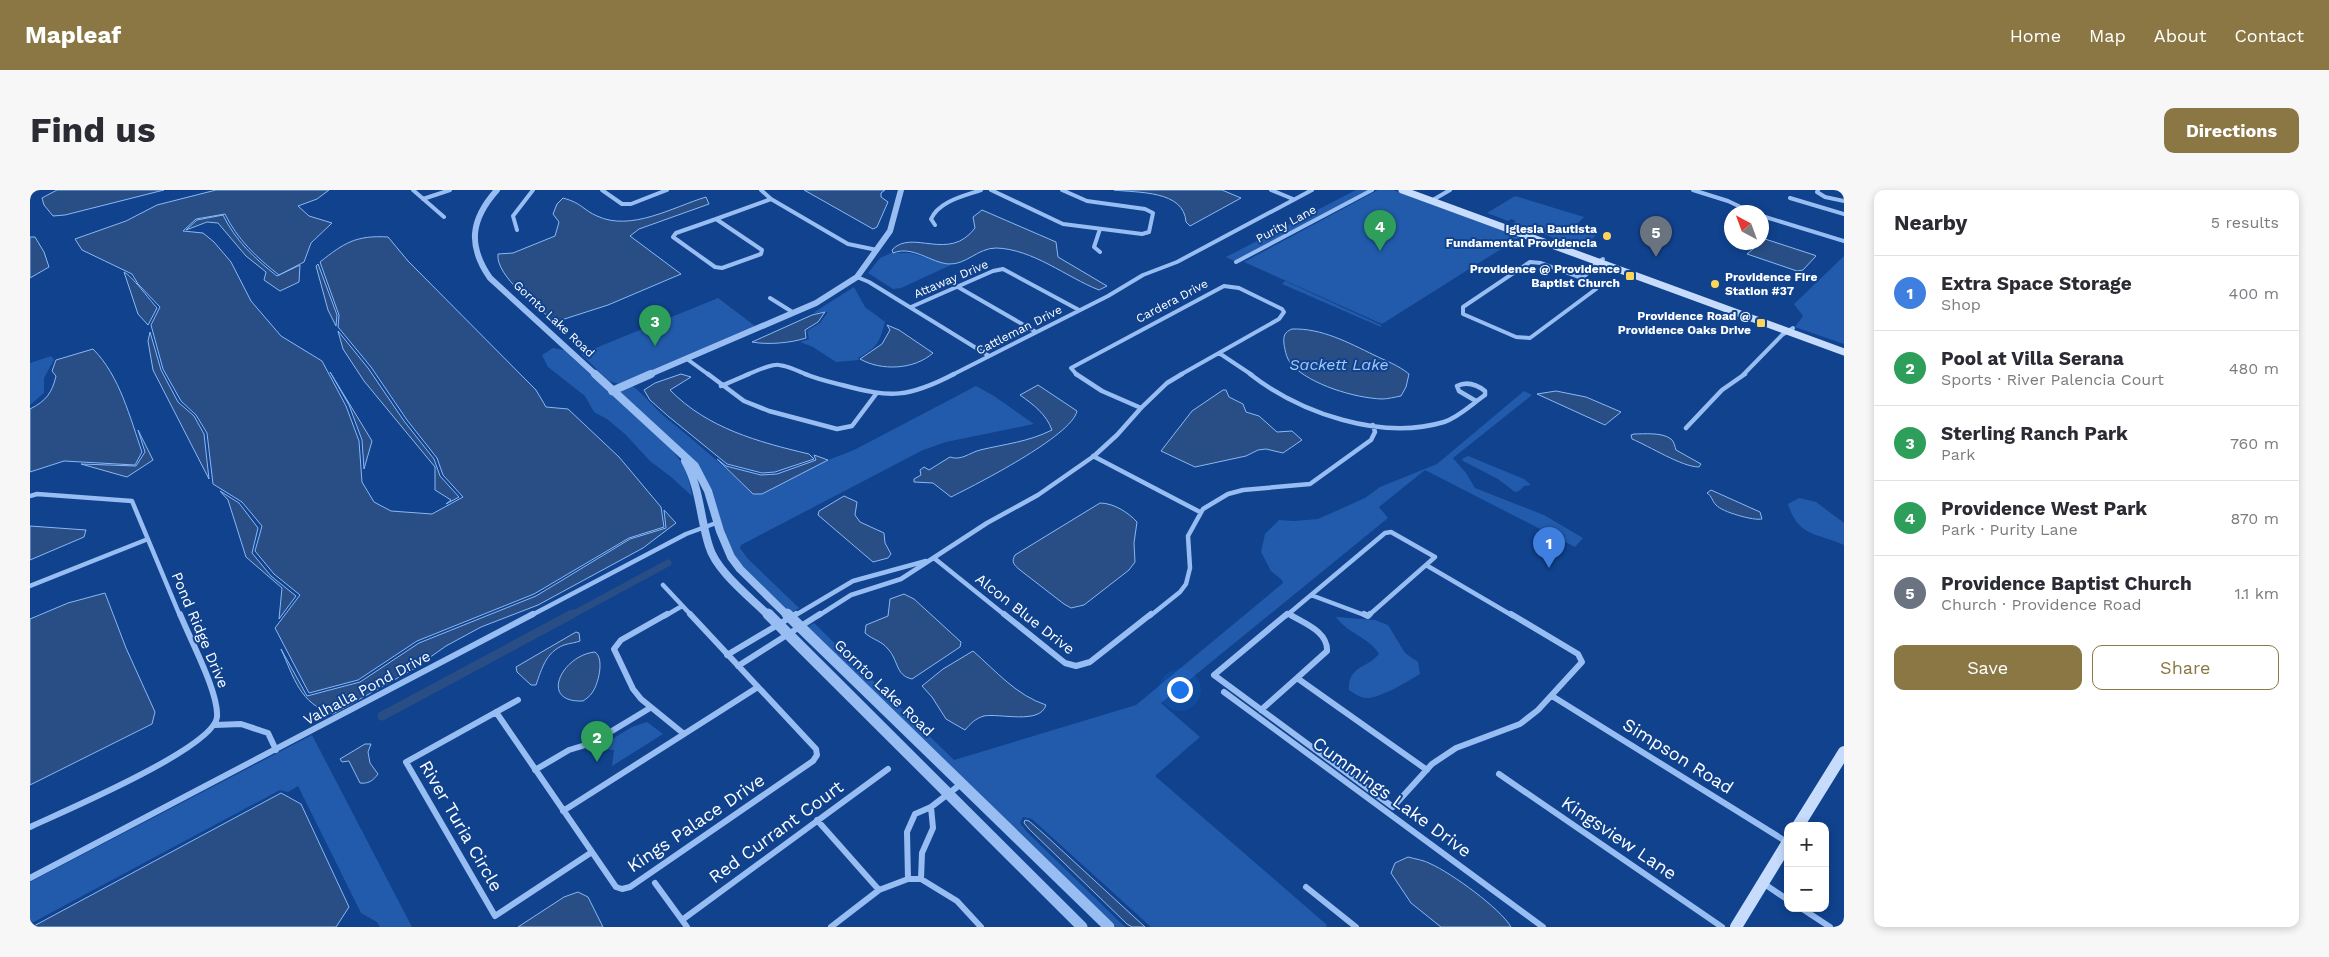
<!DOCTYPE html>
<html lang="en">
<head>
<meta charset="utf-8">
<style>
  body { margin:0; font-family:"Work Sans",sans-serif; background:#f7f7f7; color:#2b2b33 }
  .controls { position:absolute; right:15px; bottom:15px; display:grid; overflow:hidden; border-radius:10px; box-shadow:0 2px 8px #0003 }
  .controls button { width:45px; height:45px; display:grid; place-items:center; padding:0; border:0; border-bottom:1px solid #e1e1e2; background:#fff; color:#2b2b33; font:25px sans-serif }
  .compass { position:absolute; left:1694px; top:15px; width:45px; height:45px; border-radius:50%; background:#fff; box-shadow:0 2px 8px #0003; rotate:319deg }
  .you { position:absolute; left:1149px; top:499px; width:18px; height:18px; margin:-12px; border:4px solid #fff; border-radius:50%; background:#1a73e8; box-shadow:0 0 0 8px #1a73e833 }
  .badge { display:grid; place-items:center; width:32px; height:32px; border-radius:50%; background:#8a7744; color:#fff; font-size:16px; font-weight:700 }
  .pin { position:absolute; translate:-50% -41px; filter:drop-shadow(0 1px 2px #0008) }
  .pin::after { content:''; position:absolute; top:26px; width:18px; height:15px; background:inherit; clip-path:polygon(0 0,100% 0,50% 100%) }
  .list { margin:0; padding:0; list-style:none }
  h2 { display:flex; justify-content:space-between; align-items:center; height:65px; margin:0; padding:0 20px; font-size:21px }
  h2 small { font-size:16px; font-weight:400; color:#7c7c81 }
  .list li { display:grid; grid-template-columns:32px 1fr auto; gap:15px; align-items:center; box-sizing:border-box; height:75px; padding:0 20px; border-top:1px solid #e1e1e2 }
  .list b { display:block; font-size:19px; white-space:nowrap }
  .list p { margin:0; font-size:16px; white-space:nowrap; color:#7c7c81 }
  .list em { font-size:16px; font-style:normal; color:#7c7c81 }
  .actions { display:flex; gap:10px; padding:15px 20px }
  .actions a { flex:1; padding:11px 0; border:1px solid #8a7744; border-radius:10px; text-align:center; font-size:18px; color:#8a7744 }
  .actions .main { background:#8a7744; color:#fff }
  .map { position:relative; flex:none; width:1814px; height:737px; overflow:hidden; border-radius:10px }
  header { display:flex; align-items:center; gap:30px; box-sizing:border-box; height:70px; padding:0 25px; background:#8a7744; color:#fff }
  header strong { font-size:24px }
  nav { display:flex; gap:28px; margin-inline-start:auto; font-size:18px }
  .intro { display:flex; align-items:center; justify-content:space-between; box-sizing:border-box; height:120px; padding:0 30px }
  h1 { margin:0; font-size:35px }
  .button { padding:12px 22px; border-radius:10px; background:#8a7744; color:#fff; font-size:18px; font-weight:700 }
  main { display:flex; gap:30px; padding:0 30px }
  aside { flex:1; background:#fff; border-radius:10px; box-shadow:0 2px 8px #0003 }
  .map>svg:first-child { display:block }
  .green { fill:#225bac }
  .water { fill:#294e85; stroke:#89b8f6 }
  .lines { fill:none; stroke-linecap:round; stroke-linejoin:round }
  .canal-far1 { stroke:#294e85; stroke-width:7 }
  .canal { stroke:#294e85; stroke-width:9 }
  .minor-far2 { stroke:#98bdf2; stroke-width:4 }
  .minor-far1 { stroke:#98bdf2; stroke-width:4.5 }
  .minor { stroke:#98bdf2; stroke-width:6 }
  .tertiary-far2 { stroke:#98bdf2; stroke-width:6 }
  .tertiary-far1 { stroke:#98bdf2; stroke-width:8 }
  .tertiary { stroke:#98bdf2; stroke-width:11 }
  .secondary-far1 { stroke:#c7dcfc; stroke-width:7 }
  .secondary { stroke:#c7dcfc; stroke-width:12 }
  .poi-dot { fill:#ffd559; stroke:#10428d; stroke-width:2 }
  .labels { text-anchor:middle; stroke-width:4; stroke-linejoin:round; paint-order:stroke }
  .far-street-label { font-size:12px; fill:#fff; stroke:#10428d }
  .far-poi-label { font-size:12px; font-weight:bold; fill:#fff; stroke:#10428d; text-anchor:end }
  .street-label { font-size:15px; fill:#fff; stroke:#10428d }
  .water-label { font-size:16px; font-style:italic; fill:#a4c8f9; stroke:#10428d }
  .near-street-label { font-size:18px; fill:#fff; stroke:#10428d }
</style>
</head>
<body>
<header>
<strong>Mapleaf</strong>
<nav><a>Home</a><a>Map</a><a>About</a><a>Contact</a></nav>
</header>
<div class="intro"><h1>Find us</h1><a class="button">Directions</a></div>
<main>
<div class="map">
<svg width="1814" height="737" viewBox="0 0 1814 737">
  <rect width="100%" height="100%" fill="#10428d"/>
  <!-- green -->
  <path class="green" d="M1326,0H1339L1204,71L1196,67Z
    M1348,0H1363L1490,47L1352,134L1214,72Z
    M1485,6L1554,27L1544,37L1566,45L1554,57L1551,58L1483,33L1486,31L1481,29L1478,31L1457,23Z
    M861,63H881L921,75L871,98L863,99L838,83L850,68Z
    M1814,66V154L1765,137L1773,126L1764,114Z
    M1255,91L1351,135V137L1252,94Z
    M824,97L835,117L855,132C849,153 848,157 828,168L829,170L806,172L783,157L770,152L779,149L777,141L790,133L798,122L783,123Z
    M688,108L725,136L589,194L579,191L551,164Z
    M523,158L534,160L641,259C654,274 659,286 662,306L641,287L620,271L595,244L577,229L564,222L555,206L518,177L512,165Z
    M21,166L24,170L14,188V203L0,215V173Z
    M601,195C614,204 623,217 635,227C666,252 695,277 723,304H732L798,270L824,260L946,196L964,206L1004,234L916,252L893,260L711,355L710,358L718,369L769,418L761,423L714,378L699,358L678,294L668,274L586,201Z
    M1494,201L1502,205L1423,268L1436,283L1445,298L1514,325L1553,348L1545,357L1395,280L1349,317L1358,328L1131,513L1170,547L1125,586L1297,735L1296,737H1121L1002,629L993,627L990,633L997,642L1095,737H1086L776,438L784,433L924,570L1106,515L1253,393L1252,390L1241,381L1231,362L1235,344L1249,330L1264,331L1288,329L1335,308L1350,297L1407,274Z
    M1438,266L1494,289L1501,295L1494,296L1489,301L1485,302L1468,289L1433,271L1432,269Z
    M1769,308L1786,312L1814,333V355C1787,343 1768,347 1758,314Z
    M1306,427L1345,430L1358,435L1375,463L1388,472L1390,484C1377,492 1352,507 1338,508C1330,508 1325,504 1319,500C1318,476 1336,479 1349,464C1339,447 1318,444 1306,427Z
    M617,532L633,544L582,576L584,560L566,559L602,537Z
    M282,545L382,737H350L347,732L331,723L268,596L258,602L250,600L0,734V692Z"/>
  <!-- water -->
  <path class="water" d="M27,0H134L35,25L23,26L14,15L12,8Z
    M186,0H299L287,9L268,16L279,26L302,33L281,53L274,72L249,85C227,68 207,49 195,24L166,29L153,41L173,43L184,52L201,72L221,111L251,146L292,171L316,216L329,251L332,292L344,312L361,321L402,324L433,307L413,285L407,268L377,230L341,177L308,137L309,125L290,72C314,53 326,45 358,47L378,71L506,200L516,217L538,219L589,267L631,317L634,337L599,348L504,404L387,451L328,490L279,503L245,438L270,405L244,384L225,361L232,336L212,312L183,294L177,243L166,225L151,211L133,179L121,135L130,117L108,94L102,84L52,60L45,49L96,31L127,15Z
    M774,0H855L851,3V7L858,12L847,37L843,39Z
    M1084,0H1192L1211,8L1160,36L1156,32C1154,0 1108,3 1084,0Z
    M676,7L679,14L609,39L600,46L651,84L578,115L525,132C510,119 465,86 468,64L483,63L525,46L529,32L523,24L527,14L533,8C552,13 553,20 567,26C601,42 643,17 676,7Z
    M952,20L1026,52L1028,67L1077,96L1069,100C1036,87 1003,59 966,58C948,58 936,75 919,74C901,73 883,55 863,63L862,60C882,38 919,73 945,38L943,27Z
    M193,25C205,50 225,69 247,86L270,75L269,92L250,101L234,90L236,82L216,66L188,33L177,32L156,40L167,30Z
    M0,47H5L14,62L19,77L0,88Z
    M1735,49L1784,65L1786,66L1773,80L1767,81L1717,64Z
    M288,74L307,125L306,136L298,120L286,76Z
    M94,82C102,86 119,109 127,118L118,135L108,124Z
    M795,122L788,132L775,140L776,148C761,153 738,155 722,152L782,125Z
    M857,135L869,140L903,163C884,180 851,181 830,169L852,154L860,140Z
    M1262,139C1292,138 1319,153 1344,165C1356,171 1368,175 1379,184L1376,197L1371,206C1365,207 1358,209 1352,209C1325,208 1281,195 1262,175C1257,170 1255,161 1254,154C1253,145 1255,142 1262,139Z
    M308,141L338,178L374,231L404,269L410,286L429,307L416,314L421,310L405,300V277L334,191L313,159Z
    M120,142L131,180L148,212L164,226L174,244L179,289L123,180L118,151Z
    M63,159C90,186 100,228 112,262L105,275L34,271L0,282V219C16,211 22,203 26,186L22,181L26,170Z
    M300,182L342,251L334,279L332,250L319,215Z
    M651,184L661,187L640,200C677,238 728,252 779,264L784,269L745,282L732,283L697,274L638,226L620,210L614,200L625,193Z
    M1008,195L1047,221C1042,246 945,295 921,307L903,293L884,292V289L891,285L890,280L894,277L899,280L920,267C931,271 939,263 950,260C975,254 998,252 1022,240C1016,224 1004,215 990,205Z
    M1193,200H1196L1199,207L1213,214L1216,222L1229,226L1247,242L1262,241L1272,250L1253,263L1236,259L1228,260L1216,266L1165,277L1131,261L1162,221Z
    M1526,201L1556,207L1591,222L1575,235L1507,204Z
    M108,240L123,270L97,287L51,274L106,276L115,262Z
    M1604,244C1614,244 1632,242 1641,249C1644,251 1645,257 1646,260L1671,274L1669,277C1652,277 1619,256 1602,249L1601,245Z
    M784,265L798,270L732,304H723L687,269L696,276L731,285L747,284L786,270Z
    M1681,300L1730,322L1732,329C1724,331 1692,322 1686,315C1682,311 1682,306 1677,303Z
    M190,301L209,313L228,338L222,363L241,386L266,406L249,429L252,398L216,367L198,310Z
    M814,306L827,312L825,325L830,332L854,343L855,353L861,364L858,368L843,372L788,325L789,321Z
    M1070,313C1083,313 1098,322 1107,332L1104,353L1105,372L1099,380L1054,415L1041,418L1034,414L990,380C984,375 981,372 985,365Z
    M634,320L646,333L613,358L508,415L451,437L416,456L382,480L303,524C270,514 264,488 251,459L277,506L330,492L389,453L506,406L600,349L636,338Z
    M0,336L56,340L54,347L0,370Z
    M75,403L96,458L125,522L122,534L0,595V429L38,413Z
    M874,404L884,409L931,452L930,457L882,489C865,485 869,471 858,459C852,451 843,450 835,443L836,435L858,426L860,409Z
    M546,442L549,443L550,451C545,453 540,453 534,455C516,462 512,478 506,495H501L487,482L486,477Z
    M943,461C967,482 986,505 1016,515C1010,535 970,523 954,526C946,528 940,534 935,540L916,529L902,507L892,496L913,479Z
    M565,462C575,469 568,495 562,503C560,506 556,509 553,511C508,513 532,465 565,462Z
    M335,554H341L338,562L340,573L348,584C343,591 338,594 330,593L319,571L312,572L310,569Z
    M251,603L271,614L319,717L306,737H2Z
    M995,630L999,631L1014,644L1115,737H1102L1097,734L999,639L994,633Z
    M1378,667C1385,669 1394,670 1401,674C1421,683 1470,718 1481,737H1411L1381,713L1361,683L1365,673Z
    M548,702L558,707L573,737H488L534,707Z"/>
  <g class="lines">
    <!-- canal-far1 -->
    <path class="canal-far1" d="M540,426L638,373"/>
    <!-- canal -->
    <path class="canal" d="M352,526L542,424"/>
    <!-- minor-far2 -->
    <path class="minor-far2" d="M383,0L414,27
      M572,0L592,14H601L637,0
      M731,0L741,9L818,54L847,60
      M961,0L1033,34L1112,44L1119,42L1123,23L1115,19L1057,11L1032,0
      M1241,0L1263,9
      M1663,0L1698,11L1721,22
      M1788,0L1787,2L1795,7L1814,11
      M1760,8L1814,24
      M393,9L420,0
      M1401,11L1420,0
      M1732,26L1814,51
      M686,29L732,60L731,64L692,78L685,77L643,47L646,43Z
      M686,29L741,9
      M905,35L901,29C909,11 934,6 951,0
      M1070,39L1064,57L1070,62
      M487,40L483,26L503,0
      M1206,72L1342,0
      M1500,72L1511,73L1562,92L1566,95V99L1500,148L1486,147L1433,124V117Z
      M1547,86L1573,69
      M827,87L839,92L959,166
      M1552,88L1572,71
      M928,97L1006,142
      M740,108L764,123
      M881,117L963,81L973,79L1049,120
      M1189,163L1222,185
      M657,169L679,185
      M716,185C749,172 745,171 778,185
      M922,185L1078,106L1113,85L1147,72L1282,0
      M1047,185L1041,178L1194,96L1209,98L1252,119L1254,122L1249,129L1150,185
      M1713,185L1752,145L1763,138"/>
    <!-- minor-far1 -->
    <path class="minor-far1" d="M678,184L714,211L739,221L807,239L822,236L846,204
      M775,184C787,189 800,192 812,195C861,208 878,208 924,184
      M1046,184L1072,201L1111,218
      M1220,184C1270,223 1351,251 1414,232C1429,227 1442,214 1455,205V201C1446,194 1437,191 1427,196L1429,201L1446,211
      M691,196L719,184
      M1111,218L1137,193L1152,184
      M1656,238L1692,200L1715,184
      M1063,266L1170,322
      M0,306L7,304L102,311L150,426
      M904,368L976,426
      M1396,375L1483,426
      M633,395L662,426
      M0,396L118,349
      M1281,405L1337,426
      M1258,424L1261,426
      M500,426L656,344L686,333
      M635,426L652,416
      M764,426L823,391L896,371
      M788,426L821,405L871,389L957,333L1008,305L1064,266L1087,245L1111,218
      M1120,426L1150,402L1156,394L1160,378L1158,346L1173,319L1198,304L1213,300L1280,294L1341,250L1345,242L1343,235
      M1256,426L1355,343L1361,342L1405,367L1396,375
      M1338,426L1396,375"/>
    <!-- minor -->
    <path class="minor" d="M637,424L591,450L584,459L603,499L611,509L654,544
      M974,424L1035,473L1046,476L1060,472L1121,424
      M1257,424L1184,485L1363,617L1402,574L1426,558L1490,534L1508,520L1552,472L1548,464L1481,424
      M1259,424C1273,433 1298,441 1297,461L1267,488
      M1334,424L1338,426L1340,424
      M697,465L766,424
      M708,476L790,424
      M1194,502L1513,737
      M1522,506L1757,652
      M488,510L376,572L465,726L562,662
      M1231,520L1267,488L1397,580
      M466,522L586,697L592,699L600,697L783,571L787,565L786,559L660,424
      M185,535L211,534L238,543L246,560
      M505,580L539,560L562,553L620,518
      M1469,584L1692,737
      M533,621L728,497
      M787,630L849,700
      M0,637C32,622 184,558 187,527C189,503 160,449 150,424
      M0,688L503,424
      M878,689L877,642L885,624L901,617L931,594
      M891,689L892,663L903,638L901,617
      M625,693L657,737
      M1733,693L1758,710
      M1276,697L1326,737
      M1771,718L1800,737
      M652,730L858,579
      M801,737L849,700L878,689H891L927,711L951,737"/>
    <!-- tertiary-far2 -->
    <path class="tertiary-far2" d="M467,0C441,29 437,55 460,88L566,185
      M618,185L786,113L827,87L860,41L871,0"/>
    <!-- tertiary-far1 -->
    <path class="tertiary-far1" d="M565,184L665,276L678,301L690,341L701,367L710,379L758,426
      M582,201L621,184
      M655,271C670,297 670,328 679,356C686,381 720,407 739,426"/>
    <!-- tertiary -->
    <path class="tertiary" d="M738,424L1052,737
      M757,424L1079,737"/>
    <!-- secondary-far1 -->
    <path class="secondary-far1" d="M1372,0L1814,162"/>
    <!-- secondary -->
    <path class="secondary" d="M1768,636L1814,562
      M1706,737L1758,652"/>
  </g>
  <!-- markers -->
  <g class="poi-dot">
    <circle cx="1577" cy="46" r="5"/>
    <rect x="1595" y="81" width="10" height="10" rx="2.5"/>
    <circle cx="1685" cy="94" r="5"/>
    <rect x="1726" y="128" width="10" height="10" rx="2.5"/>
  </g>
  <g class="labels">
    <!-- far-street labels -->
    <g class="far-street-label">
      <text transform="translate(1256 34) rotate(-28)" y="4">Purity Lane</text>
      <text transform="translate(921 89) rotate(-23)" y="4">Attaway Drive</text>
      <text transform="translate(1142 111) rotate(-28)" y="4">Cardera Drive</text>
      <text transform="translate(524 129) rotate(43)" y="4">Gornto Lake Road</text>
      <text transform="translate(989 140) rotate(-27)" y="4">Cattleman Drive</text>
    </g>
    <!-- far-poi labels -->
    <g class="far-poi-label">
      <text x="1567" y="43">Iglesia Bautista<tspan x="1567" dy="14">Fundamental Providencia</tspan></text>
      <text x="1590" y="83">Providence @ Providence<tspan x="1590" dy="14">Baptist Church</tspan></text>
      <text x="1695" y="91" text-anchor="start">Providence Fire<tspan x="1695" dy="14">Station #37</tspan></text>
      <text x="1721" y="130">Providence Road @<tspan x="1721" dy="14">Providence Oaks Drive</tspan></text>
    </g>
    <!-- street labels -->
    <g class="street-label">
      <text transform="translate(995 424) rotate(38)" y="5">Alcon Blue Drive</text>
      <text transform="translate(170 440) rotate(67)" y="5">Pond Ridge Drive</text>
      <text transform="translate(337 498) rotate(-28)" y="5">Valhalla Pond Drive</text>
      <text transform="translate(854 498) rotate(44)" y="5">Gornto Lake Road</text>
    </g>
    <!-- water labels -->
    <g class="water-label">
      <text x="1309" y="180">Sackett Lake</text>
    </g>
    <!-- near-street labels -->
    <g class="near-street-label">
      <text transform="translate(1648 566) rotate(32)" y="6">Simpson Road</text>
      <text transform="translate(1362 607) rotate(36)" y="6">Cummings Lake Drive</text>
      <text transform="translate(666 633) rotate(-34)" y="6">Kings Palace Drive</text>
      <text transform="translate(431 636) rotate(60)" y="6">River Turia Circle</text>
      <text transform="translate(746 642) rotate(-36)" y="6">Red Currant Court</text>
      <text transform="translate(1589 648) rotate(34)" y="6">Kingsview Lane</text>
    </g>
  </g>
</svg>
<div class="controls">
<button>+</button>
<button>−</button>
</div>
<svg class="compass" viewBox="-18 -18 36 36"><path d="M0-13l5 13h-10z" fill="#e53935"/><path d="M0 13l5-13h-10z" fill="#7c7c81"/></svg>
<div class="you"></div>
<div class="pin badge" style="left:1519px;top:378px;background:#3f7fe0">1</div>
<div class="pin badge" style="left:567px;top:572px;background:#2e9e5b">2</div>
<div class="pin badge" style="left:625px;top:156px;background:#2e9e5b">3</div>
<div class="pin badge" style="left:1350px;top:61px;background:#2e9e5b">4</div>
<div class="pin badge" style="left:1626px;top:67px;background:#6b7280">5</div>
</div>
<aside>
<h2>Nearby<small>5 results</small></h2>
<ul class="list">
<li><span class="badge" style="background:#3f7fe0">1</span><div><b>Extra Space Storage</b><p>Shop</p></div><em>400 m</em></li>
<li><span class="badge" style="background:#2e9e5b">2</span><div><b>Pool at Villa Serana</b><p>Sports · River Palencia Court</p></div><em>480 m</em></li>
<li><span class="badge" style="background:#2e9e5b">3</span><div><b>Sterling Ranch Park</b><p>Park</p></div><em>760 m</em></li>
<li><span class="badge" style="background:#2e9e5b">4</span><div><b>Providence West Park</b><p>Park · Purity Lane</p></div><em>870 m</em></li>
<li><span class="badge" style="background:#6b7280">5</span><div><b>Providence Baptist Church</b><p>Church · Providence Road</p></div><em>1.1 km</em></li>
</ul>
<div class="actions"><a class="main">Save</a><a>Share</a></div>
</aside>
</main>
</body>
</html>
